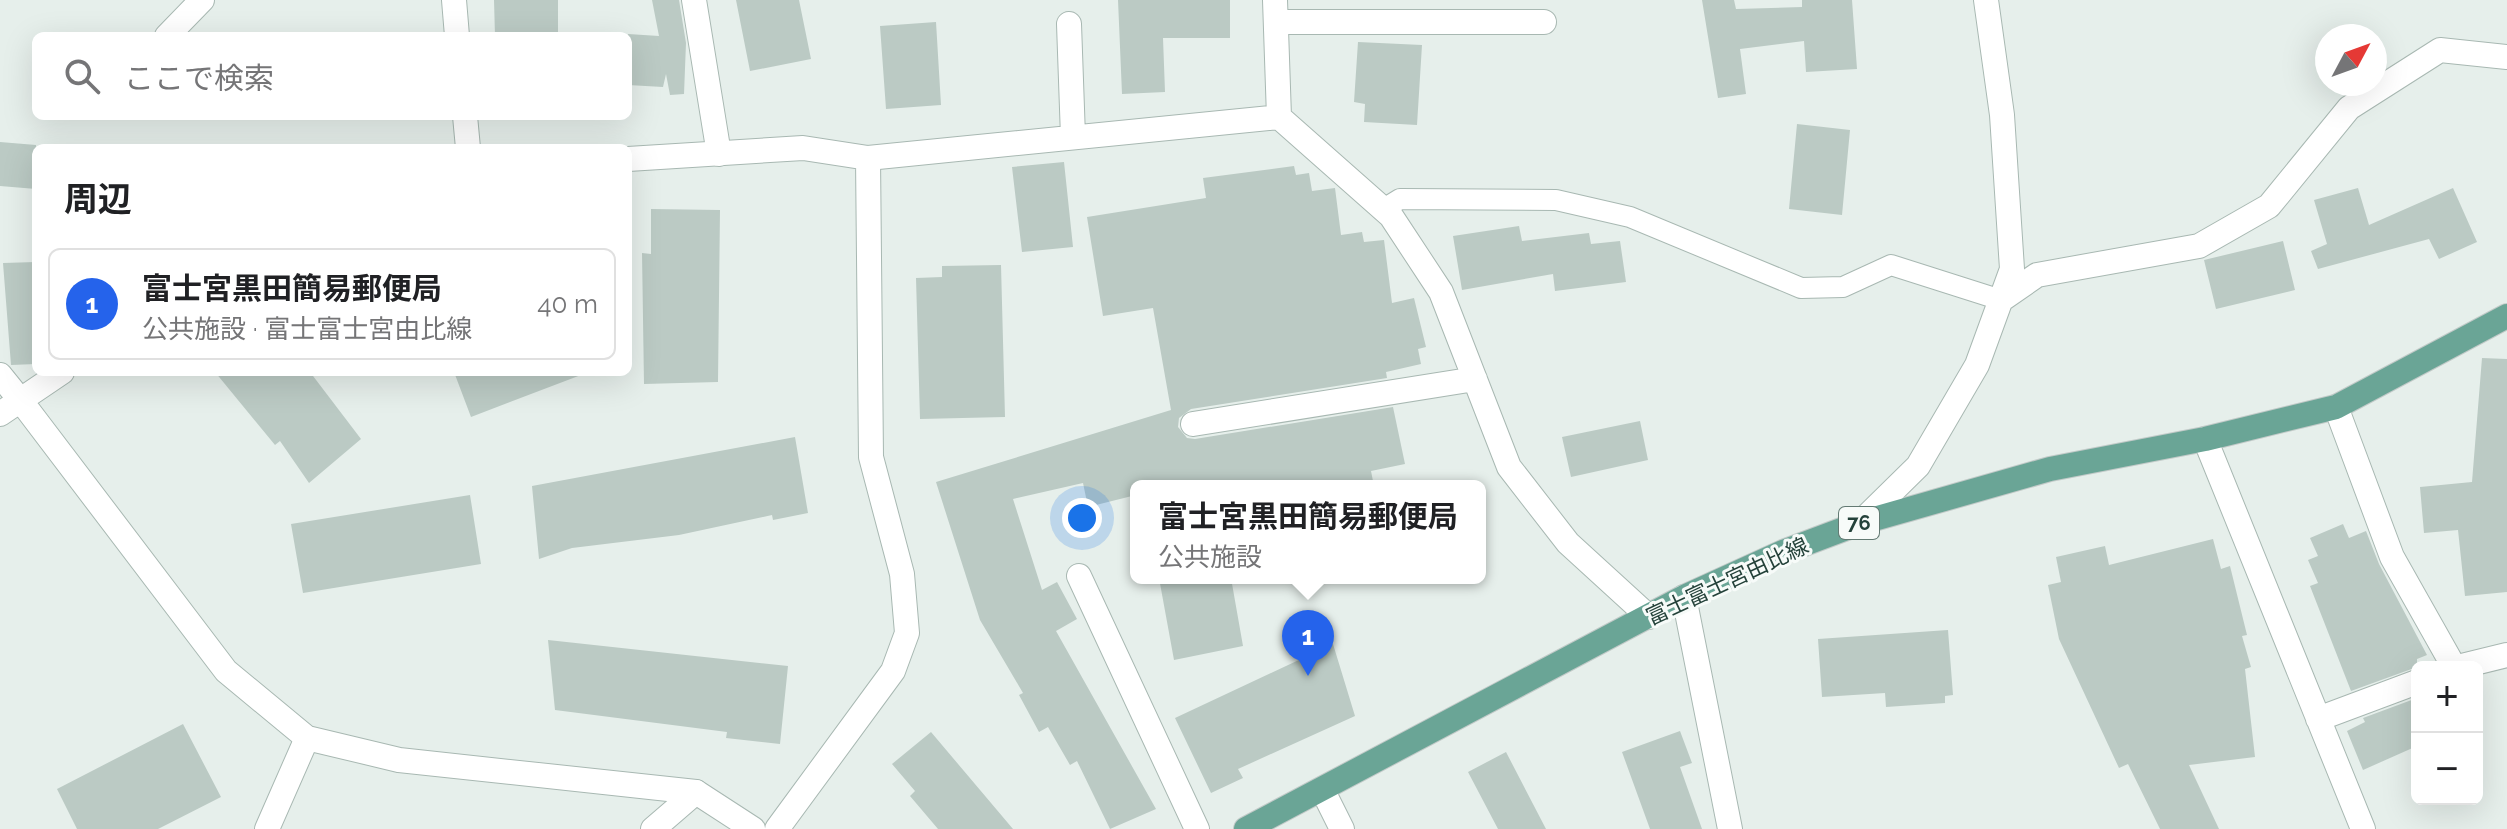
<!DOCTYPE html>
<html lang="ja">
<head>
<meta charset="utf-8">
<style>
  body { margin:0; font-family:Raleway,"Noto Sans JP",sans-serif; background:#f2f2f2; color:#202124 }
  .controls { position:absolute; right:24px; bottom:24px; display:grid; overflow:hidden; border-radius:12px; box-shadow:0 8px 32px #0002 }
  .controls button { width:72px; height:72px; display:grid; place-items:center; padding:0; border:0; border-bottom:2px solid #e0e0e0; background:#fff; color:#202124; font:40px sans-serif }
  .compass { position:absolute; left:2315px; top:24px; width:72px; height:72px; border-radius:50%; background:#fff; box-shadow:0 8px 32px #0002; rotate:49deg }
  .you { position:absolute; left:1082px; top:518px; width:28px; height:28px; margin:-20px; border:6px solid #fff; border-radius:50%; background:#1a73e8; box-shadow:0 0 0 12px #1a73e833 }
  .badge { display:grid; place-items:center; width:52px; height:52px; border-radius:50%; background:#2563eb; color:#fff; font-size:26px; font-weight:700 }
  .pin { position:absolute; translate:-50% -66px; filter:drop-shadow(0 2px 4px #0008) }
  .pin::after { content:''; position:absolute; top:42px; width:28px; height:24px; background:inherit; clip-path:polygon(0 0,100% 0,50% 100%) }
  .popup { position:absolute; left:1130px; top:480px; width:356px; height:104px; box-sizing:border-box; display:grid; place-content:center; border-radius:12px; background:#fff; filter:drop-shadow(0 2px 6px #0005); font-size:26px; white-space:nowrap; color:#757577 }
  .popup b { font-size:30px; color:#202124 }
  .popup::after { content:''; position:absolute; left:50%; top:100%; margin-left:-16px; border:16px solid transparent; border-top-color:#fff }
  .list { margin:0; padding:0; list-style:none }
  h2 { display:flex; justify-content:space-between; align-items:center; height:104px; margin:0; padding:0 32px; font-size:34px }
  h2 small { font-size:26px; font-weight:400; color:#757577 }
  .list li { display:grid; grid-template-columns:52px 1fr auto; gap:24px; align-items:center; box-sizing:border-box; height:112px; margin:0 16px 16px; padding:0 16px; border:2px solid #e0e0e0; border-radius:12px }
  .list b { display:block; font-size:30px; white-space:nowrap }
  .list p { margin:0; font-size:26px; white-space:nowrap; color:#757577 }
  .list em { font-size:26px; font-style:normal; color:#757577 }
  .icon { flex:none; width:44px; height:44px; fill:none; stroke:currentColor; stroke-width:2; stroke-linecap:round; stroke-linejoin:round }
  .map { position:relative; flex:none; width:2507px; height:829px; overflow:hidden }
  .search { position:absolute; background:#fff; box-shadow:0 8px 32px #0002; left:32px; top:32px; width:600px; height:88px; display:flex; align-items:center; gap:20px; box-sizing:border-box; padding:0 28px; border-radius:12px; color:#757577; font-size:30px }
  .panel { position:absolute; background:#fff; box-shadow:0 8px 32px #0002; left:32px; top:144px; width:600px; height:232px; border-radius:12px }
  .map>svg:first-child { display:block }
  .building { fill:#bbcac4 }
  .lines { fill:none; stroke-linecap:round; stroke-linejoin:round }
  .service-casing { stroke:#a8b8b2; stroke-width:22 }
  .minor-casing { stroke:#a8b8b2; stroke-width:26 }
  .tertiary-casing { stroke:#a8b8b2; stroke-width:26 }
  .primary-casing { stroke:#c2cac8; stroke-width:26 }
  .service { stroke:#fff; stroke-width:20 }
  .minor { stroke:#fff; stroke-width:24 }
  .tertiary { stroke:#fff; stroke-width:24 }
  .primary { stroke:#6aa596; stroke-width:24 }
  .labels { text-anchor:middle; stroke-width:6; stroke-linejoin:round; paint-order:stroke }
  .shield { fill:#f7fbf9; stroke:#637a73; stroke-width:2 }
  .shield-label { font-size:20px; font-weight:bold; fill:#24423a }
  .street-label { font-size:22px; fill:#24423a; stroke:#f7fbf9 }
</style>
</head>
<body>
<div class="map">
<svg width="2507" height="829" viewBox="0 0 2507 829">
  <rect width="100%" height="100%" fill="#e6efeb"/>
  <!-- building -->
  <path class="building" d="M494,0H558V36H495Z
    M652,0H679L686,43L684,94L670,95L666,74L663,87L628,85V34L659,36Z
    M736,0H799L811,59L750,71Z
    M1118,0H1230V38H1163L1165,92L1122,94Z
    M1702,0H1734L1736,9L1802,7V0H1852L1857,69L1806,72L1804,41L1740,49L1746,94L1718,98Z
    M936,22L941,105L886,109L880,26Z
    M1358,42L1422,45L1417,125L1364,122L1365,104L1354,102Z
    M1797,124L1850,130L1842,215L1789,209Z
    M0,142L36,145V189L0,186Z
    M1064,162L1073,247L1022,252L1012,167Z
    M1294,166L1296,175L1309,173L1312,191L1335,188L1341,235L1362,232L1364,242L1384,240L1392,303L1414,298L1426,347L1418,349L1421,364L1386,372L1387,378L1191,409L1179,418L1178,427L1187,438L1195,439L1393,407L1405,464L1371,471L1374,486H1136V495L1088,507L1083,483L1013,499L1042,590L1057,582L1077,619L1056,631L1156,809L1110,829L1077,761L1070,765L1048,727L1039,732L1019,695L1023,693L980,620L936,482L1171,410L1153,308L1103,316L1087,217L1206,198L1203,178Z
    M2358,188L2369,225L2453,188L2477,242L2439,259L2429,239L2318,269L2311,251L2327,244L2314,200Z
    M651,209L720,210L718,382L644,384L642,253L651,254Z
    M1519,226L1522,241L1589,233L1591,244L1620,241L1626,282L1555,291L1553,274L1462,290L1453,236Z
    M2283,241L2295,290L2216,309L2204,260Z
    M36,262V364L11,365L3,263Z
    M1001,265L1005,417L920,419L916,278L942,277V266Z
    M2482,358L2507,359V592L2465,596L2458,530L2424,533L2420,487L2472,482Z
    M215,372H310L361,439L309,483L280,441L275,445Z
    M454,372H580L581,375L471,417Z
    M1640,421L1648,460L1571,477L1562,437Z
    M795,437L808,513L773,520L772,515L679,535L572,548L539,559L532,486Z
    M470,495L481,564L303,593L291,524Z
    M2343,524L2349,538L2366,531L2379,564L2427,655L2417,659V667L2351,691L2310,586L2318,583L2308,560L2318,556L2310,538Z
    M2213,539L2221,569L2230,566L2247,635L2242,636L2251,667L2245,669L2255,757L2189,765L2219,829H2160L2128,764L2119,768L2059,639L2048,585L2061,582L2056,557L2105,546L2109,565Z
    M1159,578H1231L1243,646L1174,660Z
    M1948,630L1953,695L1945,696V703L1886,707L1885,693L1822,697L1818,639Z
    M548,640L788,666L780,744L726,738L727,732L555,710Z
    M1333,644L1355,716L1238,769L1243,778L1211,793L1175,718Z
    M2417,698V746L2363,770L2347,731L2365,722L2363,718Z
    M183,724L221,797L158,829H77L57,789Z
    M1680,731L1692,763L1680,767L1702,829H1650L1622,752Z
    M931,732L1013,829H938L910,796L915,791L892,764Z
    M1506,752L1546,829H1498L1468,772Z"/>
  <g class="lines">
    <!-- service casing -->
    <g class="service-casing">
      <path id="service" d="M1382,210L1400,199L1556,200L1630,217L1801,288L1843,287L1891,265L2001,300"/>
    </g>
    <!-- minor casing -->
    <g class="minor-casing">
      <path id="minor" d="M454,0L457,36
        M694,0L719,154
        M1275,0L1279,117L1391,216L1441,292L1509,467L1568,543L1649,617
        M1276,22H1544
        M1069,24L1073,137
        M167,36L202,0
        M465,116L468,148
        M868,158L1279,117
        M2001,300L2037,275L2199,246L2269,206L2349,108L2440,50L2507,57
        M0,375L21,401
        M2336,407L2392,557L2454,667
        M1193,424L1475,379
        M2205,439L2363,829
        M1860,523L1918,466L1977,365L2012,269L2002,115L1986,0
        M1079,576L1197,829
        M1684,597L1730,829
        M2458,667L2507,655
        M2318,719L2417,682
        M1323,791L1342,829
        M267,829L307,738
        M653,829L696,792"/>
    </g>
    <!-- tertiary casing -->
    <g class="tertiary-casing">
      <path id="tertiary" d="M628,159L803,148L868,158L871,457L902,574L907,633L893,671L777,829
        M21,401L226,671L307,738L399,760L696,792L753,829
        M0,414L62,372"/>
    </g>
    <!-- primary casing -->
    <g class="primary-casing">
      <path id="primary" d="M1246,829L1684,597L1783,552L1860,523L2050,469L2205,439L2336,407L2507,316"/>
    </g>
    <!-- service -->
    <use href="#service" class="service"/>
    <!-- minor -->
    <use href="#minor" class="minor"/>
    <!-- tertiary -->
    <use href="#tertiary" class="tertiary"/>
    <!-- primary -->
    <use href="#primary" class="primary"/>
  </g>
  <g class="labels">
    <!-- shield labels -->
    <rect class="shield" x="1839" y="507" width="40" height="32" rx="6"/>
    <g class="shield-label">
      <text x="1859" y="530">76</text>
    </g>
    <!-- street labels -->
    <g class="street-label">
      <text transform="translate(1727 581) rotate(-25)" y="8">富士富士宮由比線</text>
    </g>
  </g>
</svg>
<div class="controls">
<button>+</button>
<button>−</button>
</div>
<svg class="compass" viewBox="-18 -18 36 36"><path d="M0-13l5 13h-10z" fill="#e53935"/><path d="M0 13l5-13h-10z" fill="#757577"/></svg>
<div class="you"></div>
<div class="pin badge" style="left:1308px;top:676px">1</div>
<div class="popup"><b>富士宮黒田簡易郵便局</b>公共施設</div>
<div class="search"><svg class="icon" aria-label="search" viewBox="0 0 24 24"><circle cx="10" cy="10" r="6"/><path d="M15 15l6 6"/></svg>ここで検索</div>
<section class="panel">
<h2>周辺<small></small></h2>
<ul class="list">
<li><span class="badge">1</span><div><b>富士宮黒田簡易郵便局</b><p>公共施設 · 富士富士宮由比線</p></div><em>40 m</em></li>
</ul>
</section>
</div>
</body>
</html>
